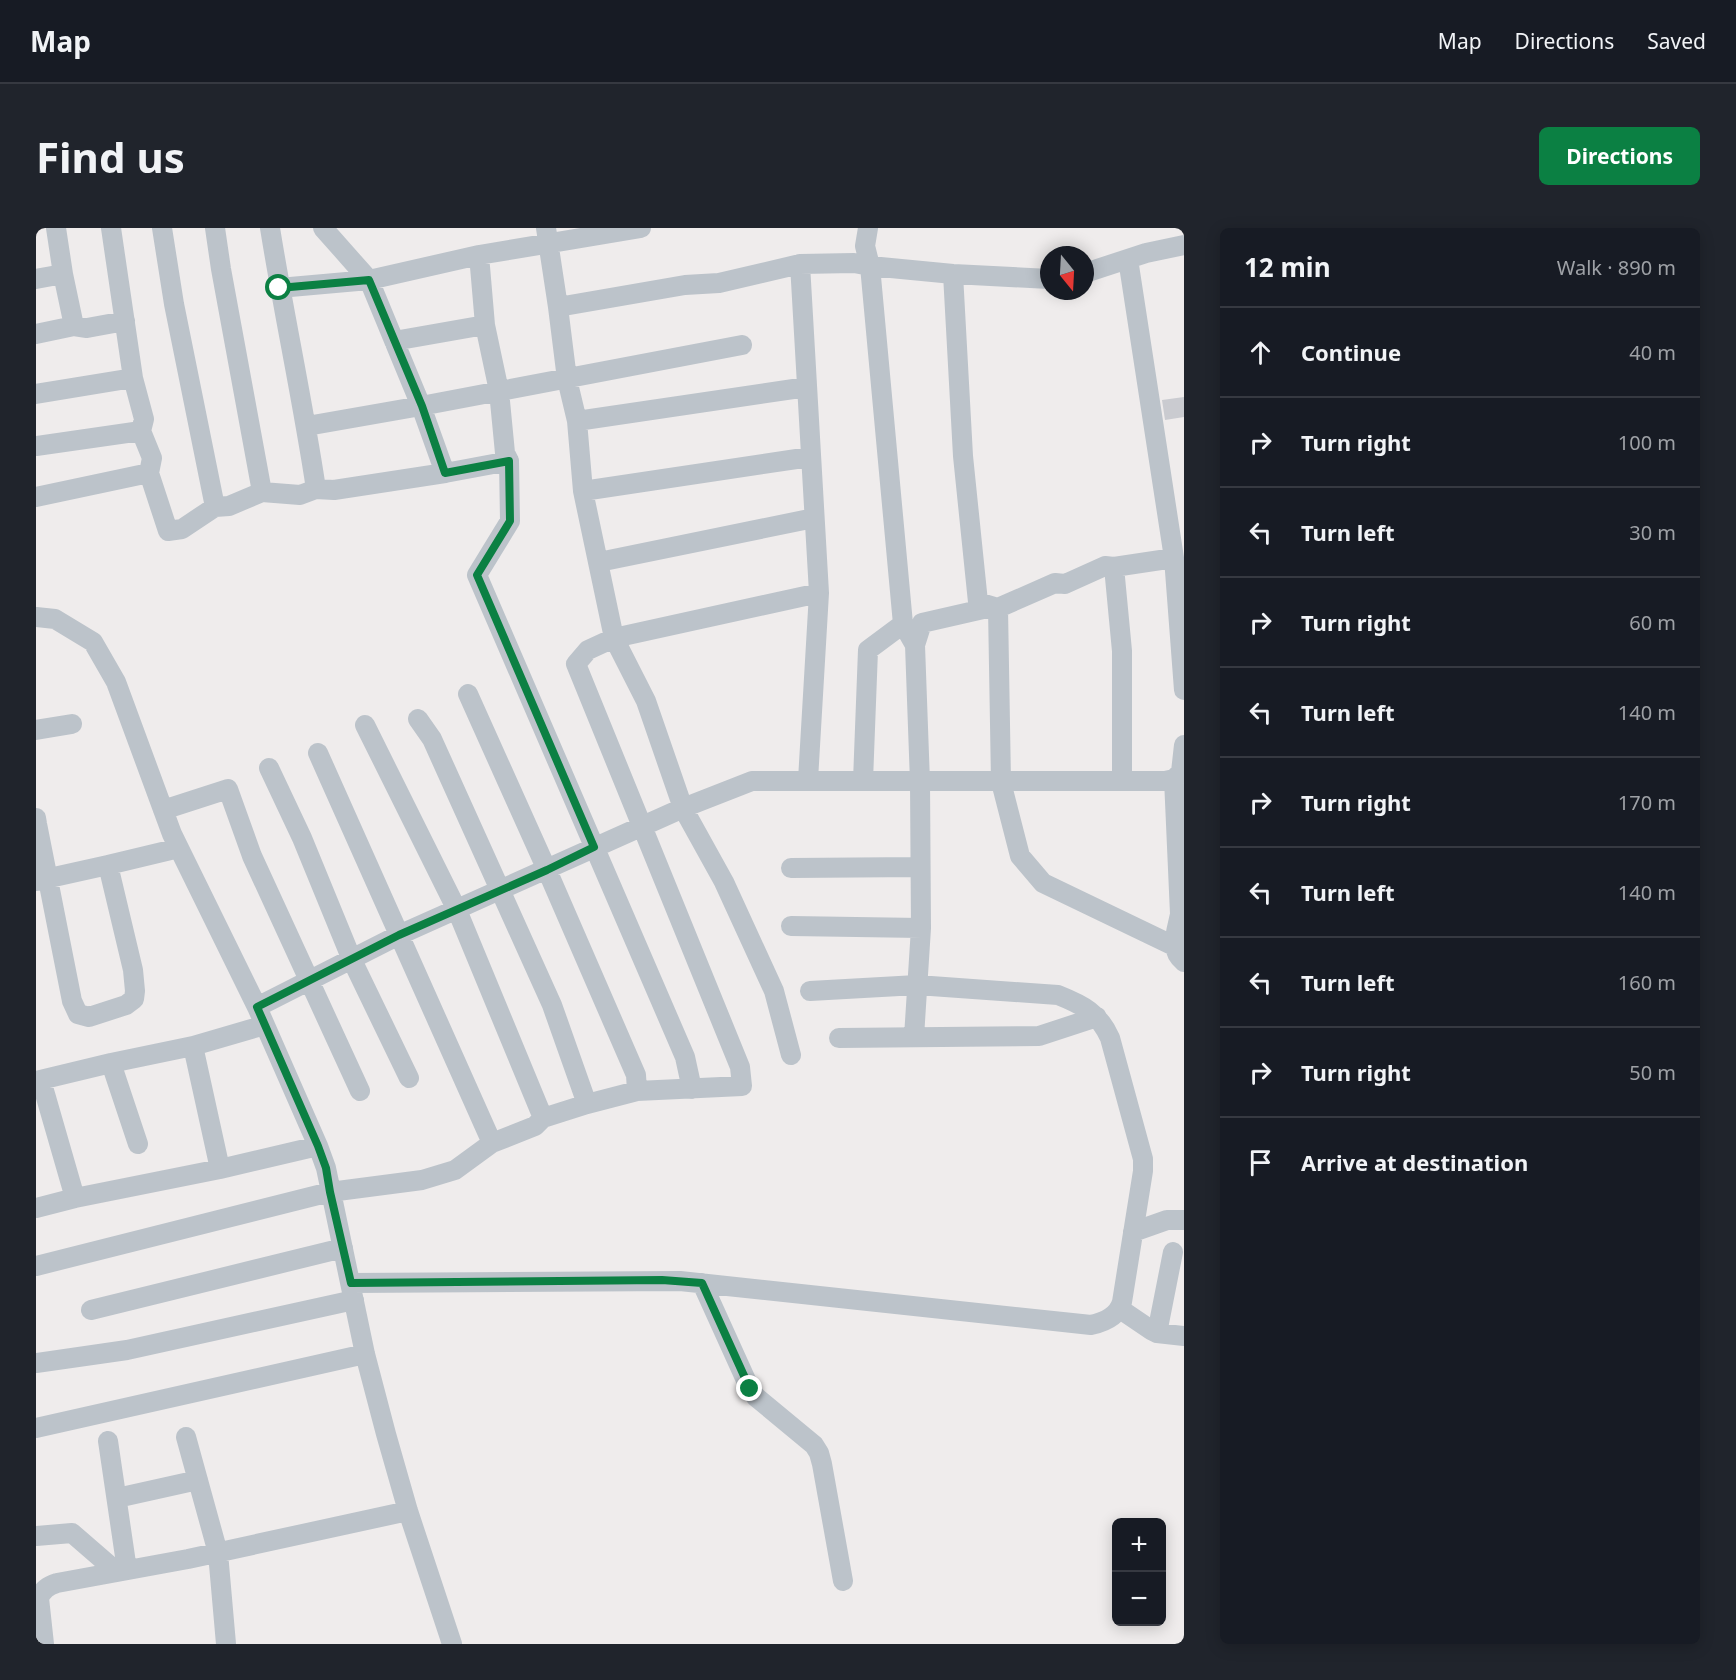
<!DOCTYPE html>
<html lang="en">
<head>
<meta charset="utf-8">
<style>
  body { margin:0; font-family:"Noto Sans",sans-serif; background:#20242c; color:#f1f3f6 }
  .controls { position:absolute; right:18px; bottom:18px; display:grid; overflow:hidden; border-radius:9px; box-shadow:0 3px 15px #0003 }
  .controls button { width:54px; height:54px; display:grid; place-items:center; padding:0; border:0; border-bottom:2px solid #363941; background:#171b24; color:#f1f3f6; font:30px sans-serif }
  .compass { position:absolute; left:1004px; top:18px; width:54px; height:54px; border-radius:50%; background:#171b24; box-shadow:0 3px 15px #0003; rotate:162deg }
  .stop { position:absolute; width:18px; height:18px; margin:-14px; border:4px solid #0b8043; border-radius:50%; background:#fff }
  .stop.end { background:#0b8043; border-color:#fff; box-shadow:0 2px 6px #0008 }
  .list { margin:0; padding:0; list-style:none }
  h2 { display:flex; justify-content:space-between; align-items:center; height:78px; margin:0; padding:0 24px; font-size:26px }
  h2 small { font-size:20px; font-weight:400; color:#9ea1a6 }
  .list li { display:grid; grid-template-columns:39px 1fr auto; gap:18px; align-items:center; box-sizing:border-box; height:90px; padding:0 24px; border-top:2px solid #363941 }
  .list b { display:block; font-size:22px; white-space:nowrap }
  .list em { font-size:20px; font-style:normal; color:#9ea1a6 }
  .icon { flex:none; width:33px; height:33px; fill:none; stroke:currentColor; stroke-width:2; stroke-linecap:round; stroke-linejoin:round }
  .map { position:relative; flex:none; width:1148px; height:1416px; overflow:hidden; border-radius:9px }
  header { display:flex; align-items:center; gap:36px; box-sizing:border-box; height:84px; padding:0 30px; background:#171b24; border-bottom:2px solid #363941 }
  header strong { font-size:28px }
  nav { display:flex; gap:33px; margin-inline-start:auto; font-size:21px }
  .intro { display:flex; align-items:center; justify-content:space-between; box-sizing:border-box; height:144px; padding:0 36px }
  h1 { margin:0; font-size:42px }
  .button { padding:15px 27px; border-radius:9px; background:#0b8043; color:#fff; font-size:21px; font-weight:700 }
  main { display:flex; gap:36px; padding:0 36px }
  aside { flex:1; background:#171b24; border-radius:9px; box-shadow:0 3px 15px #0003 }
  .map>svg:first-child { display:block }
  .building { fill:#cacbd0 }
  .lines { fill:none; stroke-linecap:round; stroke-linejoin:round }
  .minor { stroke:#bcc3ca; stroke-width:20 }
  .route { stroke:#0b8043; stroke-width:8 }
</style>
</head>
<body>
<header>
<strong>Map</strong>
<nav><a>Map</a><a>Directions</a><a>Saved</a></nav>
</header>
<div class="intro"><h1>Find us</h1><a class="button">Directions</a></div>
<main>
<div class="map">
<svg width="1148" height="1416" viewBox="0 0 1148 1416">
  <rect width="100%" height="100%" fill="#efecec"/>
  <!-- building -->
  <path class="building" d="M1148,169V189L1129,192L1126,172Z"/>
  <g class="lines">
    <!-- minor -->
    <path class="minor" d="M20,0L27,46L38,98
      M75,0L97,150L108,191L105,203L116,230L113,245L132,303L146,301L179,279L193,278L226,264L264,267L280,261L298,262L409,245L473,233L474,293L441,347L649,829L656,861
      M126,0L138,76L179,279
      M179,0L185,41L226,264
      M234,0C248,87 267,174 280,261
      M287,0L333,52L385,178L409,245
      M510,0L522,79L531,151L541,193L547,263L578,410L610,473L647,580L688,654L738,763L755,827
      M832,0L829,18L834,38L867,396L879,417L884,554L885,700L878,809
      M443,27L449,97L463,163L469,225L473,233
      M1092,31L1138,330
      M764,36L783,365
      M1049,45L1110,25L1148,17
      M917,46L927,228L942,374L962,380L1019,355L1029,356L1069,338L1078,339L1138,330L1148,462
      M0,51L27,46
      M243,60L333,52L443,27L605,0
      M522,79L649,57L683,55L764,36L818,35L834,38L917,46L1013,51
      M0,106L38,98L51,100L89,93
      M358,113L449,97
      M0,166L97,150
      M541,193L771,159
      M271,198L385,178L706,117
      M0,218L105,203
      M547,263L774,229
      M0,269L113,245
      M563,334L778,290
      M1078,339L1086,423V553
      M962,380L965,554L984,628L1007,655L1138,718
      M0,389L19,391L57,414L80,454L136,606L221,779L282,918L290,940L329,1126L350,1206L372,1283L416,1416
      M879,417L886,395L956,379
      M432,466L511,642L600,847L601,863
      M382,491L396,511L516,777L551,876
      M329,497L421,682L507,890
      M0,502L36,496
      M282,525L456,915
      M233,540L266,610L316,732L373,850
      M1145,544L1148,517
      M1138,551L1144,686H1148
      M827,553L832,422L867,396
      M127,582L192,561L216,628L324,863
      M0,590L1,596L36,773L42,786L53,789L90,777L98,771L99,763L97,742L72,637L0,653
      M72,637L143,620
      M755,640L884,639
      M1144,686C1141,703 1132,721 1148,734
      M755,698L885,700
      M221,779L363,707L647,580L716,553H1129L1138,551L1145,544H1148
      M803,810L1003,808L1061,789
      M75,835L102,916
      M5,852L39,970
      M0,853L75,835L157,818
      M184,941L157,818L229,797
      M0,980L39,970L184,941L282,918
      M1097,1004L1131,992H1148
      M0,1038L294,964L386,952L419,942L456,915L499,898L507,890L551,876L601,863L706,858L704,839L540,436L552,422L578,410L783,365L772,552
      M315,1055L644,1053L1055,1097C1069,1094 1082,1088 1086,1074L1107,943V931L1074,810C1063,785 1047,777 1022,767L881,757L774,763
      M666,1055L714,1161L720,1169L778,1217L783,1225L786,1236L807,1353
      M1084,1081L1115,1102L1121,1105L1148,1108
      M55,1082L307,1020
      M1121,1105L1137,1024
      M0,1135L91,1122L318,1072
      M0,1200L329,1126
      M150,1209L182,1325L190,1416
      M72,1213L91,1342
      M81,1270L162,1252
      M0,1308L36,1305L81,1344
      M8,1416L3,1370C7,1361 12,1358 21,1355L152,1331L372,1283"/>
  </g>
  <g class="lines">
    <!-- route -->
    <path class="route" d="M243,60L333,52L386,178L409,245L473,233L474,293L441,347L558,619L511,642L363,707L221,779L282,918L290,940L294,964L315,1055L626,1052L666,1055L714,1161"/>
  </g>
</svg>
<div class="controls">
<button>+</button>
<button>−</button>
</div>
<svg class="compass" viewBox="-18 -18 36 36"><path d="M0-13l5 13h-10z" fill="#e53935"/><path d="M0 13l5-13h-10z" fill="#9ea1a6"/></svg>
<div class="stop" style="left:243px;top:60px"></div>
<div class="stop end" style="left:714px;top:1161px"></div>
</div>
<aside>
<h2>12 min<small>Walk · 890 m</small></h2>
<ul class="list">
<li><svg class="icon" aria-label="ahead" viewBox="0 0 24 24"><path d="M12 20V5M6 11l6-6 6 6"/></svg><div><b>Continue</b></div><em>40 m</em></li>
<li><svg class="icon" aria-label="right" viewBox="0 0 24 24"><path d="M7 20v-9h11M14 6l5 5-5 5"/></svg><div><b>Turn right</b></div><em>100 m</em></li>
<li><svg class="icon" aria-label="left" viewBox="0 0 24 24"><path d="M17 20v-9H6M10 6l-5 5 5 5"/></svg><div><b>Turn left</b></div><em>30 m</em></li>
<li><svg class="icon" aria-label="right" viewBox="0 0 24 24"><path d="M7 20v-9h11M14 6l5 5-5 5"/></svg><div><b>Turn right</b></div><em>60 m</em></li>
<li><svg class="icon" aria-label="left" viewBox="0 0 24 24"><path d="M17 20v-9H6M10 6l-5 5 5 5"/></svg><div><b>Turn left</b></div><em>140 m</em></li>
<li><svg class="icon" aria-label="right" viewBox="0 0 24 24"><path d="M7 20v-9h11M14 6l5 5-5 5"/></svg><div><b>Turn right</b></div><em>170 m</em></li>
<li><svg class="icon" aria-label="left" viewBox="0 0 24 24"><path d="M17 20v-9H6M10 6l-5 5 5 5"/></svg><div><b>Turn left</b></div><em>140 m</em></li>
<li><svg class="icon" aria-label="left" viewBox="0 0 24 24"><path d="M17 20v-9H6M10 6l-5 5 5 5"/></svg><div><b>Turn left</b></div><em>160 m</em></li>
<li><svg class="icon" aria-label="right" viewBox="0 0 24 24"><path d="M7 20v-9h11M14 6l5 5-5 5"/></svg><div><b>Turn right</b></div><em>50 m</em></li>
<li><svg class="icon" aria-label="arrive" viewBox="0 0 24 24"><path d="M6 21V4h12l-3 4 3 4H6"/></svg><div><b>Arrive at destination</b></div></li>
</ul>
</aside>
</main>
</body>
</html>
